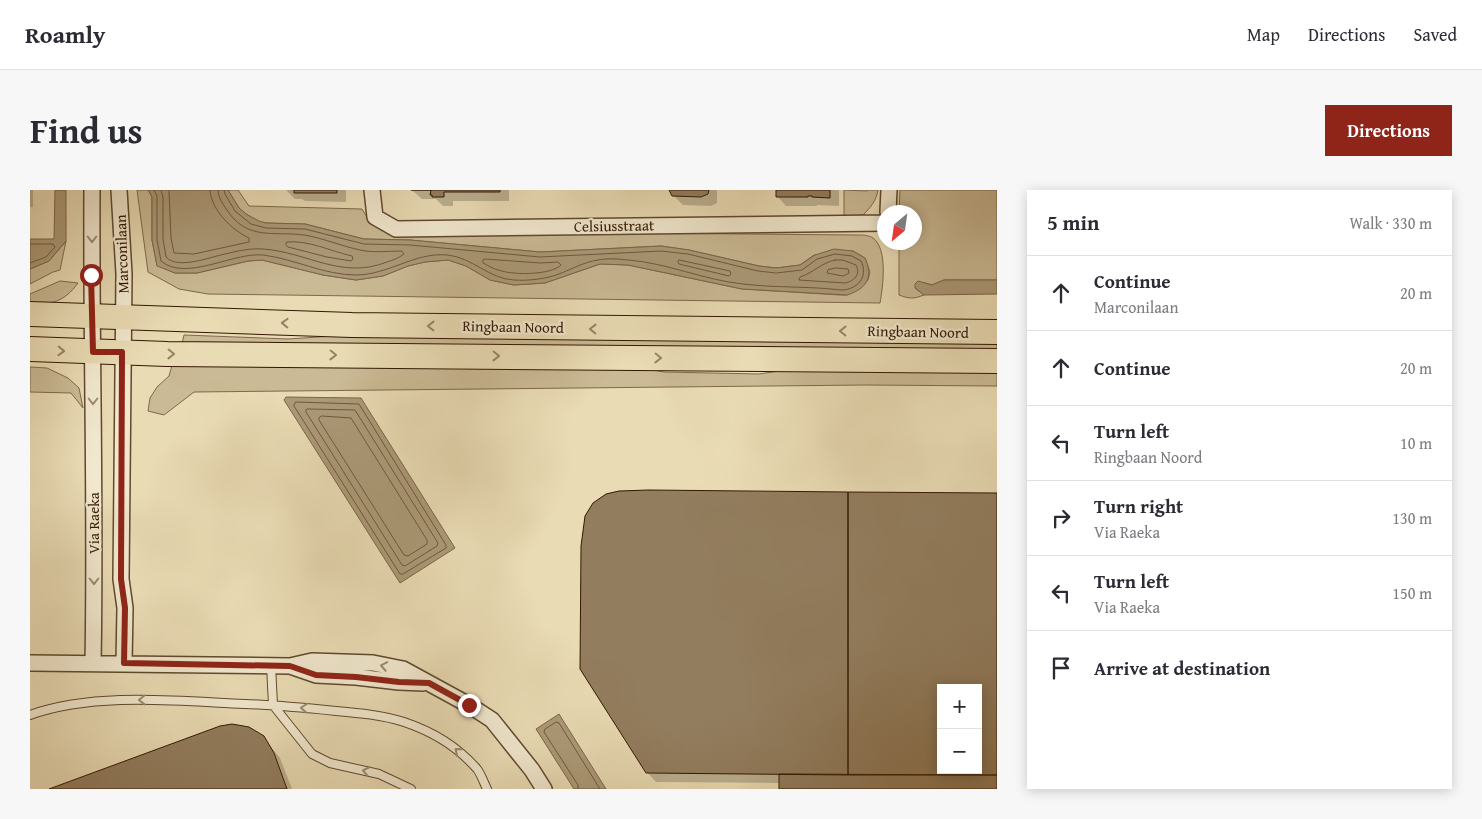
<!DOCTYPE html>
<html lang="en">
<head>
<meta charset="utf-8">
<style>
  body { margin:0; font-family:"Gentium Book Plus",serif; background:#f7f7f7; color:#2b2b33 }
  .controls { position:absolute; right:15px; bottom:15px; display:grid; overflow:hidden; border-radius:0px; box-shadow:0 2px 12px #0003 }
  .controls button { width:45px; height:45px; display:grid; place-items:center; padding:0; border:0; border-bottom:1px solid #e1e1e2; background:#fff; color:#2b2b33; font:25px sans-serif }
  .compass { position:absolute; left:847px; top:15px; width:45px; height:45px; border-radius:50%; background:#fff; box-shadow:0 2px 12px #0003; rotate:209deg }
  .stop { position:absolute; width:15px; height:15px; margin:-11px; border:4px solid #8f2418; border-radius:50%; background:#fff }
  .stop.end { background:#8f2418; border-color:#fff; box-shadow:0 1px 5px #0008 }
  .list { margin:0; padding:0; list-style:none }
  h2 { display:flex; justify-content:space-between; align-items:center; height:65px; margin:0; padding:0 20px; font-size:21px }
  h2 small { font-size:16px; font-weight:400; color:#7c7c81 }
  .list li { display:grid; grid-template-columns:32px 1fr auto; gap:15px; align-items:center; box-sizing:border-box; height:75px; padding:0 20px; border-top:1px solid #e1e1e2 }
  .list b { display:block; font-size:19px; white-space:nowrap }
  .list p { margin:0; font-size:16px; white-space:nowrap; color:#7c7c81 }
  .list em { font-size:16px; font-style:normal; color:#7c7c81 }
  .icon { flex:none; width:28px; height:28px; fill:none; stroke:currentColor; stroke-width:2; stroke-linecap:round; stroke-linejoin:round }
  .map { position:relative; flex:none; width:967px; height:599px; overflow:hidden; border-radius:0px }
  header { display:flex; align-items:center; gap:30px; box-sizing:border-box; height:70px; padding:0 25px; background:#fff; border-bottom:1px solid #e1e1e2 }
  header strong { font-size:24px }
  nav { display:flex; gap:28px; margin-inline-start:auto; font-size:18px }
  .intro { display:flex; align-items:center; justify-content:space-between; box-sizing:border-box; height:120px; padding:0 30px }
  h1 { margin:0; font-size:35px }
  .button { padding:12px 22px; border-radius:0px; background:#8f2418; color:#fff; font-size:18px; font-weight:700 }
  main { display:flex; gap:30px; padding:0 30px }
  aside { flex:1; background:#fff; border-radius:0px; box-shadow:0 2px 12px #0003 }
  .map>svg:first-child { display:block }
  .green { fill:#caba95; stroke:#7e694a }
  .water { fill:#ab9977; stroke:#7b6547 }
  .shadow { fill:#0003; fill-rule:evenodd }
  .lines { fill:none; stroke-linecap:round; stroke-linejoin:round }
  .shore { stroke:#6f583c; stroke-width:1 }
  .building { fill:#927d5e; stroke:#331800; fill-rule:evenodd }
  .lane-casing { stroke:#60492d; stroke-width:10 }
  .street-casing { stroke:#60492d; stroke-width:18 }
  .primary-casing { stroke:#331800; stroke-width:26 }
  .lane { stroke:#f1e8ce; stroke-width:8 }
  .street { stroke:#f1e8ce; stroke-width:15 }
  .primary { stroke:#e9dbb4; stroke-width:24 }
  .oneway { stroke:#9c8a71 }
  .oneway2 { stroke:#978363 }
  .route { stroke:#8f2418; stroke-width:6 }
  .labels { text-anchor:middle; stroke-width:4.5; stroke-linejoin:round; paint-order:stroke }
  .street-label { font-size:15px; fill:#331800; stroke:#f1e8ce }
</style>
</head>
<body>
<header>
<strong>Roamly</strong>
<nav><a>Map</a><a>Directions</a><a>Saved</a></nav>
</header>
<div class="intro"><h1>Find us</h1><a class="button">Directions</a></div>
<main>
<div class="map">
<svg width="967" height="599" viewBox="0 0 967 599">
  <rect width="100%" height="100%" fill="#e9dbb4"/>
  <filter id="stains"><feTurbulence type="fractalNoise" baseFrequency=".004" numOctaves="4"/><feColorMatrix values="0 0 0 0 .2 0 0 0 0 .09 0 0 0 0 .02 0 0 0 .5 -.17"/></filter>
  <radialGradient id="worn" r=".72"><stop offset=".6" stop-color="#630" stop-opacity="0"/><stop offset="1" stop-color="#630" stop-opacity=".3"/></radialGradient>
  <!-- green -->
  <path class="green" d="M107,0H118L122,7V50L127,75L145,83H167L218,71L232,70L293,85L326,90L353,86L378,76L395,72L418,70L436,76L460,90L484,95L515,93L570,74L598,75L712,99L810,105H817L838,90L840,82L835,68L823,61L784,65L770,75L746,78L729,76L659,60L631,56L510,62L380,50L334,49L275,34L236,33L229,32L216,24L209,18L198,0H208L219,16L332,19C339,33 351,39 366,41L828,45C832,45 839,45 843,48C858,59 853,96 850,113L178,104L149,99L118,82Z
    M814,0L837,1V0H848C846,11 841,17 833,25L814,26Z
    M870,0H967V90H914L902,95L895,93L885,98L894,105C884,109 879,109 869,105V53L884,52V22H869Z
    M36,51L30,80L23,82L0,94V79L19,71Z
    M30,91L48,93C34,112 23,114 0,114V104Z
    M333,144L967,149V160L152,154L154,145L258,149Z
    M143,172L591,174L634,182L729,184L769,178H967V196L835,195L164,202L134,225L118,221L120,208L127,197L139,186Z
    M0,177L17,178L38,188L49,198L53,218L41,203L0,202Z"/>
  <!-- water -->
  <path class="water" d="M25,0H36V51L19,71L0,79V49H24Z
    M118,0H198L209,18L216,24L229,31L236,33L275,34L334,49L380,50L510,62L631,56L659,60L729,76L746,78L770,75L785,65L804,59L823,61L835,68C844,88 836,99 817,105L712,99L598,75L570,74L515,93L484,95L460,90L436,76L418,70L395,72L378,76L353,86L326,90L293,85L232,70L218,71L167,83H145L127,76L122,50V7Z
    M914,90H967V104L894,105L885,98V94L888,91L902,95Z
    M256,207L331,208L425,358L370,393L254,210Z
    M529,524L576,599H544L506,539Z"/>
  <!-- shadow -->
  <path class="shadow" d="M0,0H3V17H0Z
    M256,0H316V12L275,11L272,9H265Z
    M382,0H479V11H423V16H413L406,9H392Z
    M641,0H687V13L681,16L653,15L641,3Z
    M747,0H809V16L787,15V16H756L747,6Z
    M967,305V599H750V593L626,592L617,582ZM911,498H948V580H911Z
    M196,536L233,547L250,568L262,599H23Z"/>
  <g class="lines">
    <!-- shore -->
    <path class="shore" d="M124,0L127,6V50L131,71C156,92 203,62 233,65C265,69 294,85 326,85C358,85 385,62 417,65C442,67 459,89 484,90C498,91 516,89 529,84C542,79 554,72 568,70C577,68 589,69 598,70C637,73 674,90 713,94C745,98 778,96 811,100C827,100 839,87 831,71L822,66L805,64L787,69L772,80L746,83L728,81L658,64L631,61L510,67L380,55L334,54L275,39L236,38L221,34L205,21L195,4L194,0
      M131,0L133,7V49L136,67C148,80 180,67 195,64C207,61 221,58 233,59C277,62 311,90 357,72C363,70 369,68 374,64L372,61C358,61 343,63 330,60C311,56 293,48 274,45C244,41 217,51 197,20C193,14 188,8 188,0
      M139,0L141,48L144,63L164,64L219,52V48C202,40 181,20 180,0
      M257,52C279,50 300,61 322,66L323,69L321,71L297,67L258,57L256,55Z
      M0,54H23L25,57L16,67L0,73
      M455,69L510,73L528,72L531,75C521,85 485,85 472,81C465,80 459,76 453,73V70Z
      M649,70L700,81L701,84L699,86L649,74L648,72Z
      M805,70H813L826,75C831,85 824,91 815,93L769,90L770,87C783,83 791,73 805,70Z
      M806,78L818,79L819,83L813,86L797,83L798,80Z
      M266,212L329,214L416,355V358L373,384H370L264,216Z
      M278,219L325,220L408,353L407,356L375,376L372,375L276,222V220Z
      M292,226L321,228L397,350V354L378,366L374,365L289,230V228Z
      M548,599V595L514,542L515,539L526,532L529,533L570,599"/>
  </g>
  <!-- building -->
  <path class="building" d="M264,0H307V3H264Z
    M381,0H470V2H414V7H402V5H400L401,0Z
    M639,0H679L678,4L671,7L642,6Z
    M746,0H800V8L782,7V6H778V7H746Z
    M618,300L818,302V585L616,583L550,479L551,356L555,326L563,313L576,304L589,301Z
    M818,302L967,303V585H818ZM911,498H948V580H911Z
    M202,534L219,537L234,546L244,563L257,599H19L190,536Z
    M749,584L967,585V599H749Z"/>
  <g class="lines">
    <!-- lane casing -->
    <g class="lane-casing">
      <path id="lane" d="M241,475L243,515L282,564L300,573L349,584L381,599
        M0,525C65,502 147,511 215,514C246,515 276,518 306,521C329,523 352,525 374,532C401,541 428,557 447,579C451,584 454,593 457,599"/>
    </g>
    <!-- street casing -->
    <g class="street-casing">
      <path id="street" d="M62,0C61,158 66,316 63,473
        M89,0L94,84L91,389L95,418L94,473
        M342,0L345,27L366,39L854,33
        M858,22L859,0
        M0,473L260,476L282,471L343,473L373,479L439,515L462,530L502,580L514,599
        M260,476L286,485L326,487L369,492L393,493"/>
    </g>
    <!-- primary casing -->
    <g class="primary-casing">
      <path id="primary" d="M0,124L322,135L967,142
        M0,159L137,164L967,171"/>
    </g>
    <!-- lane -->
    <use href="#lane" class="lane"/>
    <!-- street -->
    <use href="#street" class="street"/>
    <!-- primary -->
    <use href="#primary" class="primary"/>
  </g>
  <!-- one-way arrows -->
  <defs><path id="oneway-chevron" d="M-2-3.5L2.5 0L-2 3.5" fill="none" stroke-width="1.6" stroke-linecap="round" stroke-linejoin="round" transform="scale(1.25)"/></defs>
  <g class="oneway">
    <use href="#oneway-chevron" transform="translate(62 49) rotate(90)"/>
    <use href="#oneway-chevron" transform="translate(63 211) rotate(90)"/>
    <use href="#oneway-chevron" transform="translate(64 391) rotate(90)"/>
    <use href="#oneway-chevron" transform="translate(354 476) rotate(-169)"/>
    <use href="#oneway-chevron" transform="translate(112 510) rotate(179)"/>
    <use href="#oneway-chevron" transform="translate(274 518) rotate(-175)"/>
    <use href="#oneway-chevron" transform="translate(428 561) rotate(-140)"/>
    <use href="#oneway-chevron" transform="translate(336 581) rotate(-168)"/>
  </g>
  <g class="oneway2">
    <use href="#oneway-chevron" transform="translate(255 133) rotate(-178)"/>
    <use href="#oneway-chevron" transform="translate(401 136) rotate(-179)"/>
    <use href="#oneway-chevron" transform="translate(563 139) rotate(-179)"/>
    <use href="#oneway-chevron" transform="translate(813 141) rotate(-179)"/>
    <use href="#oneway-chevron" transform="translate(31 161) rotate(2)"/>
    <use href="#oneway-chevron" transform="translate(141 164) rotate(1)"/>
    <use href="#oneway-chevron" transform="translate(303 165) rotate(1)"/>
    <use href="#oneway-chevron" transform="translate(466 166) rotate(1)"/>
    <use href="#oneway-chevron" transform="translate(628 168) rotate(1)"/>
  </g>
  <g class="lines">
    <!-- route -->
    <path class="route" d="M61,85L63,162H92L91,389L95,418L94,473L260,476L286,485L326,487L369,492L399,493L439,515"/>
  </g>
  <g class="labels">
    <!-- street labels -->
    <g class="street-label">
      <text transform="translate(584 36) rotate(-1)" y="5">Celsiusstraat</text>
      <text transform="translate(92 64) rotate(-92)" y="5">Marconilaan</text>
      <text transform="translate(483 137) rotate(1)" y="5">Ringbaan Noord</text>
      <text transform="translate(888 142) rotate(1)" y="5">Ringbaan Noord</text>
      <text transform="translate(64 333) rotate(-90)" y="5">Via Raeka</text>
    </g>
  </g>
  <rect width="100%" height="100%" filter="url(#stains)"/>
  <rect width="100%" height="100%" fill="url(#worn)"/>
</svg>
<div class="controls">
<button>+</button>
<button>−</button>
</div>
<svg class="compass" viewBox="-18 -18 36 36"><path d="M0-13l5 13h-10z" fill="#e53935"/><path d="M0 13l5-13h-10z" fill="#7c7c81"/></svg>
<div class="stop" style="left:61px;top:85px"></div>
<div class="stop end" style="left:439px;top:515px"></div>
</div>
<aside>
<h2>5 min<small>Walk · 330 m</small></h2>
<ul class="list">
<li><svg class="icon" aria-label="ahead" viewBox="0 0 24 24"><path d="M12 20V5M6 11l6-6 6 6"/></svg><div><b>Continue</b><p>Marconilaan</p></div><em>20 m</em></li>
<li><svg class="icon" aria-label="ahead" viewBox="0 0 24 24"><path d="M12 20V5M6 11l6-6 6 6"/></svg><div><b>Continue</b></div><em>20 m</em></li>
<li><svg class="icon" aria-label="left" viewBox="0 0 24 24"><path d="M17 20v-9H6M10 6l-5 5 5 5"/></svg><div><b>Turn left</b><p>Ringbaan Noord</p></div><em>10 m</em></li>
<li><svg class="icon" aria-label="right" viewBox="0 0 24 24"><path d="M7 20v-9h11M14 6l5 5-5 5"/></svg><div><b>Turn right</b><p>Via Raeka</p></div><em>130 m</em></li>
<li><svg class="icon" aria-label="left" viewBox="0 0 24 24"><path d="M17 20v-9H6M10 6l-5 5 5 5"/></svg><div><b>Turn left</b><p>Via Raeka</p></div><em>150 m</em></li>
<li><svg class="icon" aria-label="arrive" viewBox="0 0 24 24"><path d="M6 21V4h12l-3 4 3 4H6"/></svg><div><b>Arrive at destination</b></div></li>
</ul>
</aside>
</main>
</body>
</html>
